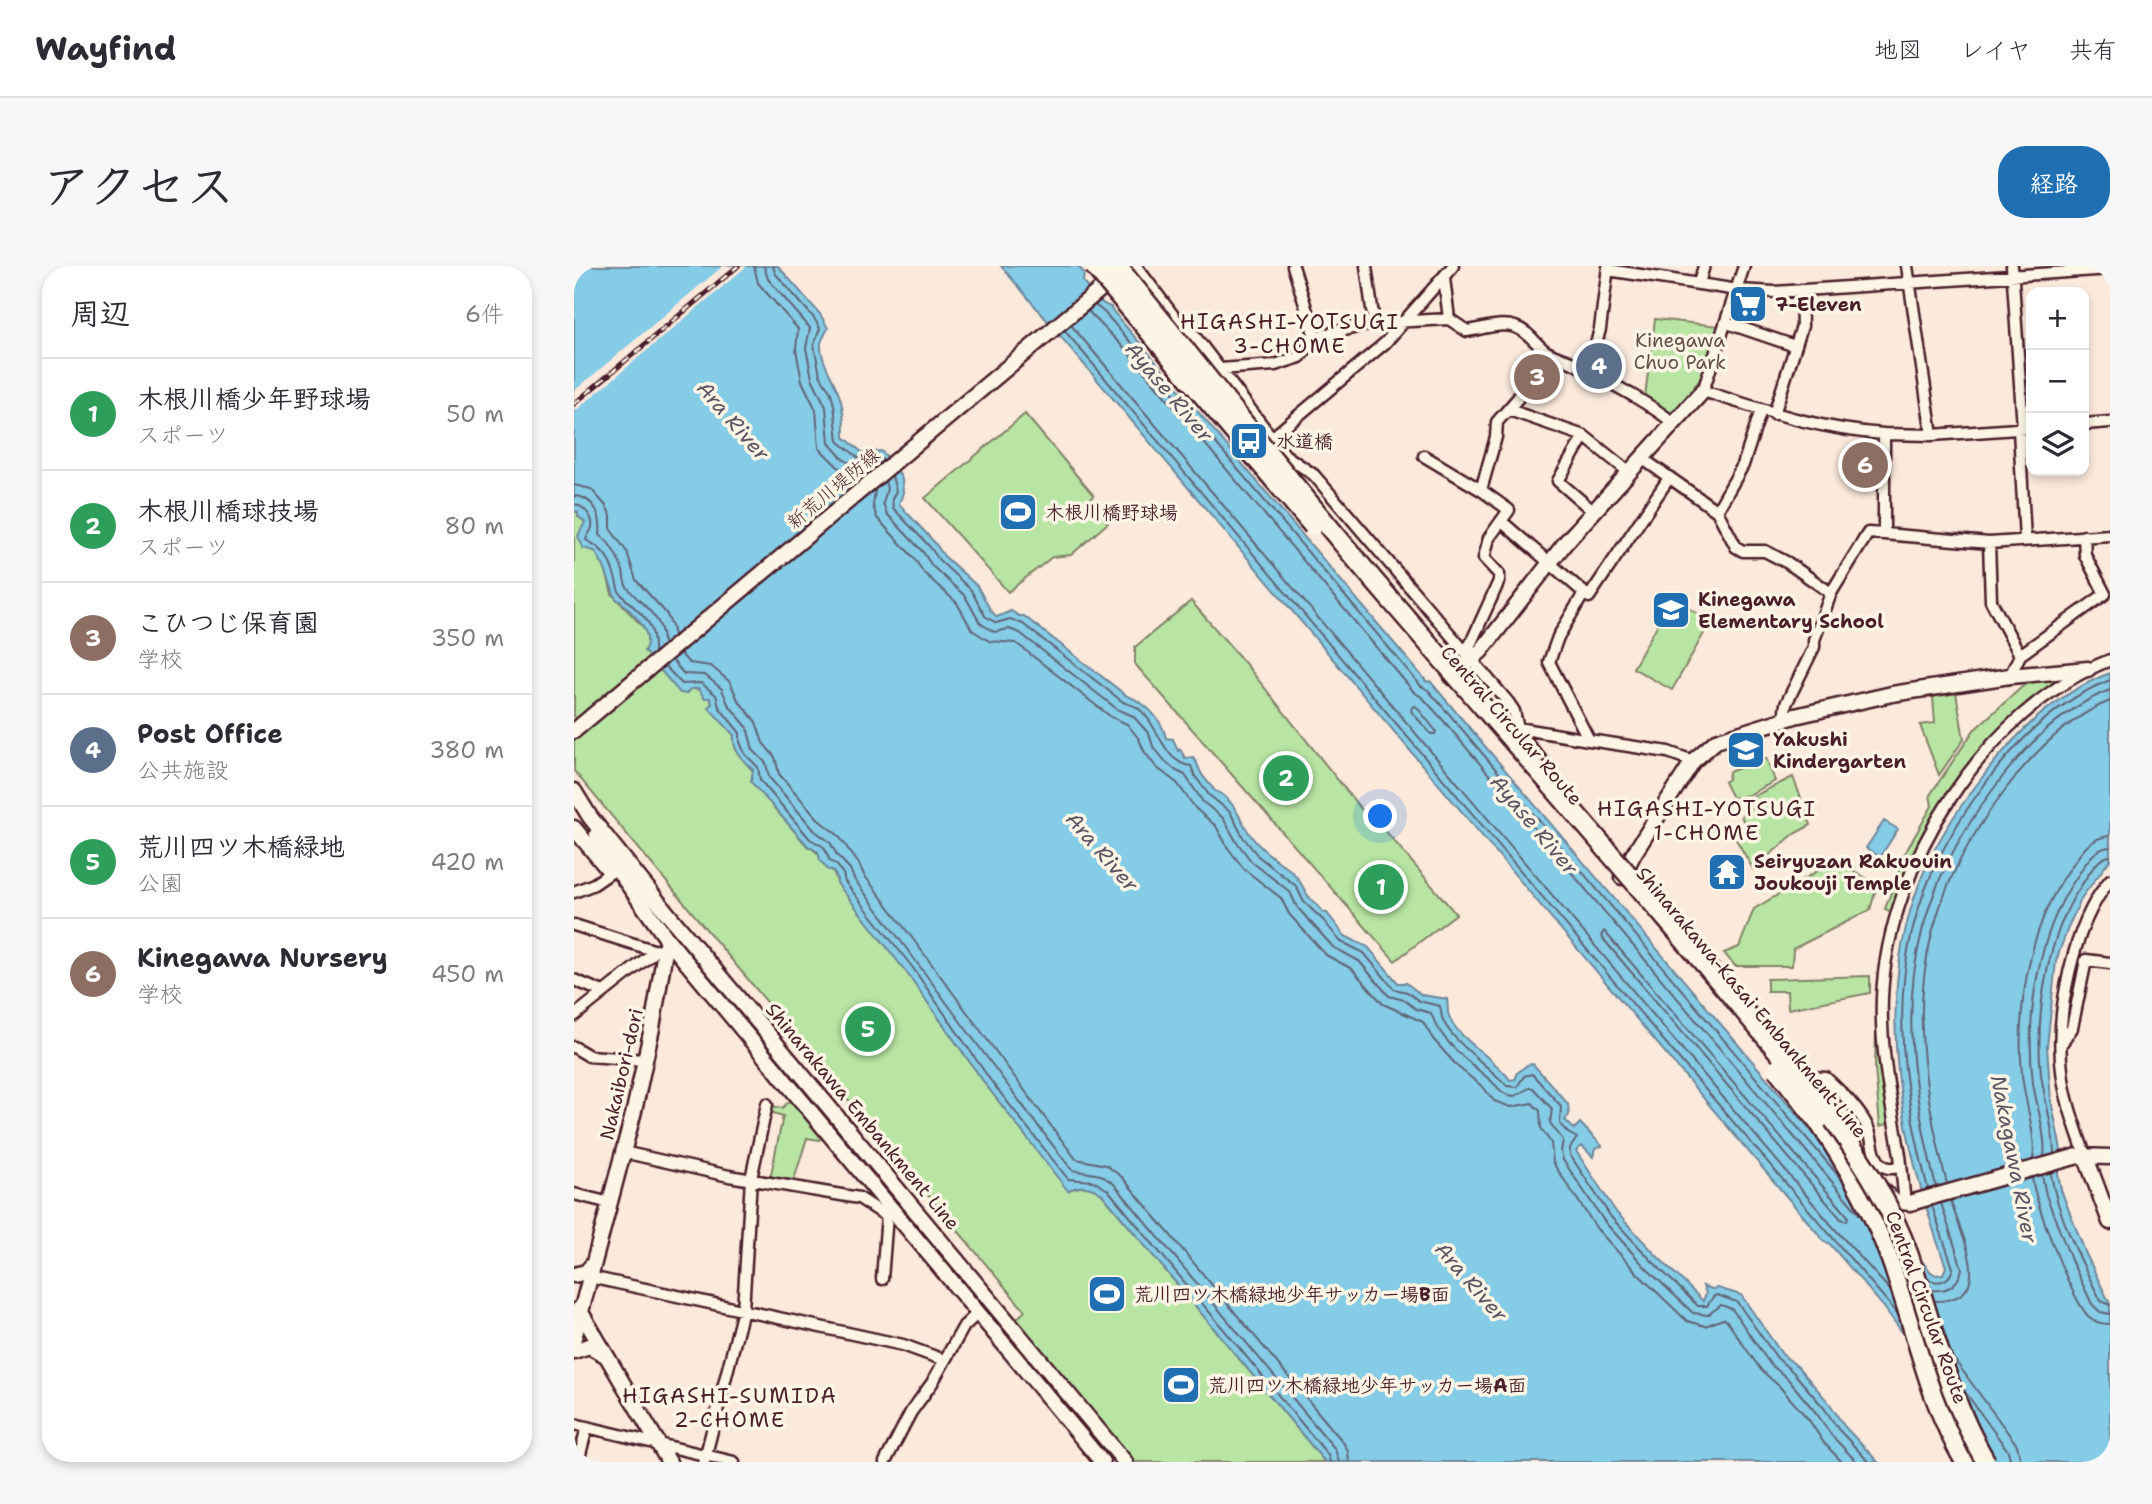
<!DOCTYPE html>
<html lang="ja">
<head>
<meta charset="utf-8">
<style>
  body { margin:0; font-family:"Shantell Sans","Klee One",sans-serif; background:#f7f7f7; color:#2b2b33 }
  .controls { position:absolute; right:21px; top:21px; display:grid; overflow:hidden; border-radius:14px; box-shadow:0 4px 10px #0003 }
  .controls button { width:63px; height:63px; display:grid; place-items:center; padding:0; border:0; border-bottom:2px solid #e1e1e2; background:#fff; color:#2b2b33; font:35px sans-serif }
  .you { position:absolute; left:807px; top:551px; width:24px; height:24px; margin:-18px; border:5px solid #fff; border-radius:50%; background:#1a73e8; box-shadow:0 0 0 10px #1a73e833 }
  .badge { display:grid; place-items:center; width:46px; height:46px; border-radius:50%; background:#1f6fb2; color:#fff; font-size:23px; font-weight:700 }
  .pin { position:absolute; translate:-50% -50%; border:4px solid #fff; box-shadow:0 2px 7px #0006 }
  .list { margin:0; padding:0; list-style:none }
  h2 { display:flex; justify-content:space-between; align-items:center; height:91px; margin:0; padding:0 28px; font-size:30px }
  h2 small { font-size:23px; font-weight:400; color:#7c7c81 }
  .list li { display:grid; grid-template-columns:46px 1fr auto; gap:21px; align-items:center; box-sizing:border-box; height:112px; padding:0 28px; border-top:2px solid #e1e1e2 }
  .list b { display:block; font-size:26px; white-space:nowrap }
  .list p { margin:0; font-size:23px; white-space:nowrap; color:#7c7c81 }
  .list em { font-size:23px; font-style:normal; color:#7c7c81 }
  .icon { flex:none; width:38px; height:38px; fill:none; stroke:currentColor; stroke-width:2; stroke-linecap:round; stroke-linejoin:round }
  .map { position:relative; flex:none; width:1536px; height:1196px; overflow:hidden; border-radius:28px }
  header { display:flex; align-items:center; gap:42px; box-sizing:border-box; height:98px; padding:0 35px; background:#fff; border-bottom:2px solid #e1e1e2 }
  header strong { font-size:33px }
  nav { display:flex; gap:38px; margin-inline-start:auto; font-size:24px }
  .intro { display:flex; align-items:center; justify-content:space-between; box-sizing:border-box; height:168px; padding:0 42px }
  h1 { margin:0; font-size:49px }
  .button { padding:18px 32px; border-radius:28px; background:#1f6fb2; color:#fff; font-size:24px; font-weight:700 }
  main { display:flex; gap:42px; padding:0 42px }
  aside { flex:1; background:#fff; border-radius:28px; box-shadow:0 4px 10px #0003 }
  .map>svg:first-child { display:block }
  .green { fill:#b8e5a3; stroke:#818267; stroke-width:2 }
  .water { fill:#85cce6; stroke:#6d879b; stroke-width:2 }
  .pier { fill:#fbe9db }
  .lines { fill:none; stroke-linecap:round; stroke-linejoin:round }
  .shore { stroke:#626476; stroke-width:2 }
  .street-casing { stroke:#4a1f2b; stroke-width:15 }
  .secondary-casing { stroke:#4a1f2b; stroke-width:19 }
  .highway-casing { stroke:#4a1f2b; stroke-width:23 }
  .street { stroke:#fcf5e5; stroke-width:10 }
  .secondary { stroke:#fcf5e5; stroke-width:14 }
  .highway { stroke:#fcf5e5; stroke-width:18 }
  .rail-casing { stroke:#4a1f2b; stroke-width:5 }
  .rail { stroke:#fcf5e5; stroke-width:2.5; stroke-dasharray:8; stroke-linecap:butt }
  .highway-bridge-casing { stroke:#4a1f2b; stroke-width:23; stroke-linecap:butt }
  .highway-bridge { stroke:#fcf5e5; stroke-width:18 }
  .labels { text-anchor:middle; stroke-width:7; stroke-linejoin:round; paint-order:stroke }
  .poi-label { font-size:19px; font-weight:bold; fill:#4a1f2b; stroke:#fcf5e5; text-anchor:start }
  .park-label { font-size:19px; fill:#665049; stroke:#fcf5e5 }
  .street-label { font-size:19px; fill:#4a1f2b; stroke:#fcf5e5 }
  .neighbourhood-label { font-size:21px; letter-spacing:2px; fill:#4a1f2b; stroke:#fcf5e5 }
  .water-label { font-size:21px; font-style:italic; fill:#5c5363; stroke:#fcf5e5 }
</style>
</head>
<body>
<header>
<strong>Wayfind</strong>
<nav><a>地図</a><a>レイヤ</a><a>共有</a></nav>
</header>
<div class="intro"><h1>アクセス</h1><a class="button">経路</a></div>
<main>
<aside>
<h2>周辺<small>6件</small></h2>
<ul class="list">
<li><span class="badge" style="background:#2e9e5b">1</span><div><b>木根川橋少年野球場</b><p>スポーツ</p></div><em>50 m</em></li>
<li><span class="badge" style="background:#2e9e5b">2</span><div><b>木根川橋球技場</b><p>スポーツ</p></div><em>80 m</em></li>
<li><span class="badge" style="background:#8d6e63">3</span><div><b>こひつじ保育園</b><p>学校</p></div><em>350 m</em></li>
<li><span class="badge" style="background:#5c6f8a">4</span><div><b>Post Office</b><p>公共施設</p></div><em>380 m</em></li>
<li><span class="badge" style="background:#2e9e5b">5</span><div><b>荒川四ツ木橋緑地</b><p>公園</p></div><em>420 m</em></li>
<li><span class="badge" style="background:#8d6e63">6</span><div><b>Kinegawa Nursery</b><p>学校</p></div><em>450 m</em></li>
</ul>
</aside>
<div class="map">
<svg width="1536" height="1196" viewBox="0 0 1536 1196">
  <rect width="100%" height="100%" fill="#fbe9db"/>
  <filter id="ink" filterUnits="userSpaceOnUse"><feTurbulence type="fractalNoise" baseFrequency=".0143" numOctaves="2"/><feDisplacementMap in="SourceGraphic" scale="14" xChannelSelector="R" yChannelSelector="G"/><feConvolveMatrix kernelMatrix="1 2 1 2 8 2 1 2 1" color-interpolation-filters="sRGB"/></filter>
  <g filter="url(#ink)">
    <!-- green -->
    <path class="green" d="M1081,53L1145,60L1125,115L1098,148L1071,130Z
      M451,148L520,230L515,235L534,257L497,289L478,291L434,326L351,232Z
      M0,245L4,246V250L11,256L9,263L13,283L21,285L31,301L38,328L70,362L74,368L73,380L117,423C127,423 135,428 138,438L135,441L160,469C158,484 170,495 179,505L178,516L233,580C244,584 263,607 263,617L333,707L412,819L494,924C505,919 518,920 528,928L751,1196H557L440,1055L451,1045L0,505Z
      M1098,333L1137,355L1098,424L1059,402Z
      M617,335L670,396L787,543L799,550L882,648L821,695L561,398V381Z
      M1495,409C1443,439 1397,485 1368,538C1349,572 1336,611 1320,647L1311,643L1331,587L1358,540L1356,529L1400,464L1449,420L1462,414Z
      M1382,427L1390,473L1365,509L1346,459L1361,457L1359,431Z
      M1192,492L1201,515L1175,529L1158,532L1150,516L1154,513L1155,506Z
      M1219,511L1237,559L1220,568L1179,603L1159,568L1172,561L1167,550L1179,540L1176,532Z
      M1262,594L1303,619L1296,644L1219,683L1218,700H1161L1150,687L1165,681L1180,643Z
      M1296,710V727L1214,743L1213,725H1193V713Z
      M1304,766L1306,796L1314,858L1306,860L1301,802L1302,767Z
      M218,833L240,862L250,870L245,874L233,872L219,917L196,913L209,850L196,846L198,840L208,842Z"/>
    <!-- water -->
    <path class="water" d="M0,0H204L246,48L254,62C252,67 247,74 247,78C246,93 259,113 264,126C270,141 270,156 270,171L289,187L307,185L318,195L328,213L329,227L325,238L361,277L370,290L403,320L417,345L423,351L437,345L445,350H450L553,430C571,436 588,453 592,472L599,473L604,485L606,483L611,492L619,491C624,497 624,501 627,507C629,511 638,521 641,525C658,530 666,553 675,567C686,584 701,592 716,604C728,615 727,620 735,631C739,636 746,641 750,647H753L771,670L794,681L824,717H832L848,729L873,733C874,738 873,745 875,750C882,772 923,794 936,814L942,813V808L953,799L959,798L994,838L995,849L991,854L1000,863L1006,857L1028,880L1021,883L1019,891L1008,880L1002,885L1042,946L1083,990L1129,1035L1132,1027L1129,1020L1138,1023L1144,1022L1167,1029L1208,1088L1224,1101L1256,1138L1270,1160L1304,1196H751L528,928C518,920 505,918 494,925L412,819L333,707L263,617V612L258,604H254L246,594L244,586L234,580L177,516L179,504C169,493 158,486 160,469L134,441L138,438L136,432H130L125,423H117L112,428L106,427L70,385C82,367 58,347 46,335L42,333L30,301L21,285L9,282L4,270L11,256L4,250V246L0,245Z
      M427,0H504L510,7L509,15C515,25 527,39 537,41V43L853,416L856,415L882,446L1357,1006L1362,1009L1369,1008L1372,1001C1328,878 1297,740 1347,613C1361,577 1383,544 1407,513C1442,467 1481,428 1536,407V594L1508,631L1495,659L1482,695L1473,781L1477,834L1487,884L1484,908L1487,924L1512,988L1536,1038V1196H1423L1309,1040L1255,977L1251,976Z
      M1310,555L1324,563L1306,591L1292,582Z"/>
    <!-- pier -->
    <path class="pier" d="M149,0H173L0,146V125Z
      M317,188L326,202L83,407L72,393Z"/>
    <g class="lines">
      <!-- shore -->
      <path class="shore" d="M180,0L184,17L224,63L222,84L228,115L242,144L245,182L265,202L287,213
        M190,0L194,13L236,62L232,82L238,112L252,141L255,177L269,193L281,200L300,202
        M199,0L201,7L240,52L246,62L240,79L246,109L257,127L260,139L264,175L286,193L305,192L309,194
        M521,39L531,47L558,78L847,420L854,424L876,449L1268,914
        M514,45L552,84L840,426L849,432L869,454L1286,949
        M497,59L1114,790L1260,962L1316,1024
        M491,65L1107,795L1324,1048
        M318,210L322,225L318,233L319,242L356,281L365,294L397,324L411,350L422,357L436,353L449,358L549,436C553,438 560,439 564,442C585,458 589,497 617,500L621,510L635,529L656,546L669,571L684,590L722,620L730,636L750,655L766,675L790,687L820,723L833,726L845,735L866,740C867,744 867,747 868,751C873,772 918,803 933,820L943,821L950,810L958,808L987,840L986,858L994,867L1003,872L996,882V889L1037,951L1078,995L1124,1040H1133L1139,1031L1143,1029L1163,1036L1203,1092L1219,1106L1250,1142L1265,1164L1295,1196
        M311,215L313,223L309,237L313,248L349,286L358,300L391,330L406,357L420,366L435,363L446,367L543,443L559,450L575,468L579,480L590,494L601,504L611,509L629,536L649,552L662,575L678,596L716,626L723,641L759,681L785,695L815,730L830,734L842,743L857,747C866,775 894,795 915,813C925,821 927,830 941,830L955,822H959L978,843L976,857L989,874L987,886L989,894L1030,955L1071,1001L1119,1047L1134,1049L1147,1039L1158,1043L1196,1098L1213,1112L1243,1148L1258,1170L1283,1196
        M0,219L17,223L32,240L37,250V264L53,286L62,314L92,347L98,360L100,370
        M301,224L299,240L303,252L340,292L350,307L383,337L398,364L415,375L442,377L537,451L553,458L565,473L570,485L582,501L603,517L622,543L642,560L654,582L670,603L707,632L715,648L752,689L778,703L809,738L849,756L859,773L884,801L910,822L920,835L937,841L958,837L966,845L967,862L977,877L979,897L1023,963L1064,1008L1113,1055L1131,1060L1149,1053L1152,1054L1187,1104L1205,1120L1235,1154L1250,1177L1268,1196
        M0,230C21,231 28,251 26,269C38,278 44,292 49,305C50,310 50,317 53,321C69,342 90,349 89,379
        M0,238C10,240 22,253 17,264C15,267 13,270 12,274C30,283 35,291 41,311C43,316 43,323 46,327C67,351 81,351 80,386
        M106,387L115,397L137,400L156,416L164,434L182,456L189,477L201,491L205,508L247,556L264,569L285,598L290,609C363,702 430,799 502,893L532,899L548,911L769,1176L774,1185L775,1196
        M98,394L110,408L131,409L148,423L154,438L173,461L179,484L192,497L195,511L241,565L256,576L263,589L276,603L280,613C354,709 423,808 498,904L527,909L540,918L761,1183L765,1196
        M91,400L108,418L127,417L142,429L145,441L166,467V476L171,488L184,501L186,514L236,573L250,581L256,595L263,599L269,608L271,616L339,702L417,815L494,913L519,915L534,924L754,1189L756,1196
        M842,440L862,465L861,468H857L837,445L838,441Z
        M1030,665L1274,950L1273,955L1267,953L1041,687L1027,670Z
        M1480,888C1480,862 1470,834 1467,808C1461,749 1473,669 1507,620C1514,610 1523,591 1536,590
        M1470,890C1473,873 1462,837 1459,817C1451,751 1464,667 1502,612C1511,599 1519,582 1536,581
        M1459,893C1463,871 1450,833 1448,808C1442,743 1455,661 1493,607C1504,591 1514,571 1536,570
        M1477,907C1482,947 1509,999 1527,1035L1536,1039
        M1468,909L1472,929L1497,994L1518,1038L1526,1046L1536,1048
        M1458,912C1462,938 1498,1036 1516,1052C1522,1057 1528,1058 1536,1058
        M1373,918C1334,763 1331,655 1431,524C1459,487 1493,452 1536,435
        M1362,921C1323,763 1321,652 1423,518C1453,478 1489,442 1536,424
        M1354,923C1314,765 1311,649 1414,514C1447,471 1485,434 1536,414
        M1354,1013C1365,1019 1376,1015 1379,1002L1358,940
        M1357,1024C1373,1026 1384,1019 1388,1003L1367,937
        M1361,1035C1426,1035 1385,967 1377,935
        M1377,1089L1443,1179L1447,1196
        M1389,1123L1434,1185L1437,1196"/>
      <!-- street casing -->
      <g class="street-casing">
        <path id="street" d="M719,0L741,71
          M792,0L800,57
          M1170,0L1129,125C1189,144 1247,164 1310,168V268L1294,267L1257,327L1240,374V381L1212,438L1210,453
          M1333,0L1358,169
          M1438,0L1449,162
          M1034,4L1164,24L1201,26L1536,3
          M1125,17L1130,0
          M875,53L893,65C908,63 927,56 941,61C954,65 960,76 970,84C977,90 991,93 999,97C1034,116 1071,134 1101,158
          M1153,57L1221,80
          M616,64L711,189L740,209L934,436L940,445L945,467L969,496
          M646,103L701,99L726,91L741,71L800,57L875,53L870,12
          M1015,105L1026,63L1034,1
          M935,144L1010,170L1056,207
          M1200,148L1228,60L1227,24
          M1510,158L1536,156
          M1445,163L1451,274
          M1310,168L1358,169L1457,162
          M1010,170L984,215L1020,246
          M694,175L811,77L879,0
          M850,190L907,224L935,244L915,272L910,292L925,308V315L896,379L890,384
          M1069,193L1143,245L1162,281L1169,285H1191L1214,297L1257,327
          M907,224L922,171L923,156L944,132L951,115L970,84
          M1143,245L1169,199L1187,144
          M927,255L1015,331L1095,212
          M1310,268L1415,277L1536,269
          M1415,277L1417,335L1446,389
          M1010,327L984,371L975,396L1015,474L1094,486L1119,495
          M1436,410L1446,389L1531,328L1511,289L1510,270
          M944,462L1015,474
          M0,626L20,618L36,607
          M0,659L79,684
          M0,714L29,726
          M0,750L78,688L79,684L92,685
          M1488,777L1498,762L1512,694L1536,697
          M0,781L15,790L71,794
          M1236,811L1252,812C1266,825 1286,844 1294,862C1300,875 1297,888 1307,898C1313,904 1320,902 1327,901
          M49,886L155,910L285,932L311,949L319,944
          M1511,889C1502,862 1491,834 1488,805C1481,749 1499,658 1536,614
          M0,928L36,937
          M1331,937C1329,921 1328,905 1326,889C1317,836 1306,785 1308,731C1314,598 1411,443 1536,394
          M16,1011L329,1079L370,1094
          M308,1013L313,949
          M0,1158L160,1196
          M4,1196L13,1161
          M130,1196L169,1044L177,913L193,838
          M311,1196L337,1146L358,1117L390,1060L404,1047"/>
      </g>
      <!-- secondary casing -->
      <g class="secondary-casing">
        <path id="secondary" d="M878,411L907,385L992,276L1129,125
          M0,465L540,12
          M0,525L16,551L93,647L551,1196
          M0,562L33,602
          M23,568L31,586L93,673L528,1196
          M1048,611L1059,589L1119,495L1142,475L1221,450L1318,428L1436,410L1514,403
          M1511,889L1536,956
          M1307,923L1320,935L1336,937L1504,890L1536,891
          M0,1009L12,1006L20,997
          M5,1043L95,1196
          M0,1072L60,845L78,762L93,673
          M0,1085L15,1080L31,1089"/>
      </g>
      <!-- highway casing -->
      <g class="highway-casing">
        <path id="highway" d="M557,0L620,84
          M1244,855C1273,898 1298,942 1316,991C1341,1058 1354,1134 1391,1196"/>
      </g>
      <!-- street -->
      <use href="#street" class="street"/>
      <!-- secondary -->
      <use href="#secondary" class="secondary"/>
      <!-- highway -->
      <use href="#highway" class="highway"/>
      <!-- rail casing -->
      <g class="rail-casing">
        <path id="rail" d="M0,138L164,0"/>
      </g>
      <!-- rail -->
      <use href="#rail" class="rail"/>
      <!-- highway-bridge casing -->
      <g class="highway-bridge-casing">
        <path id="highway-bridge" d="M520,0L739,260
          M543,0C636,113 725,229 821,339C966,507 1113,674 1254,846C1286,891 1317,938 1335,990C1359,1060 1374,1132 1412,1196
          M1203,803L1244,855"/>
      </g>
      <!-- highway-bridge -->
      <use href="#highway-bridge" class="highway-bridge"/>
    </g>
  </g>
  <!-- icons -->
  <defs>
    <g id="supermarket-square" transform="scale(2.0125)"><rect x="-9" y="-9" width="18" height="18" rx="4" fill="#1f6fb2" stroke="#fcf5e5"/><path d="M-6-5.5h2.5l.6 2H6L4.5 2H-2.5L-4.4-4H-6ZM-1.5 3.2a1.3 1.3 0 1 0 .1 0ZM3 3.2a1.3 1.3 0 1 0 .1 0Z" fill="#fff"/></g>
    <g id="bus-square" transform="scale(2.0125)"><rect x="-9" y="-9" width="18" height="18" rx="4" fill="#1f6fb2" stroke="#fcf5e5"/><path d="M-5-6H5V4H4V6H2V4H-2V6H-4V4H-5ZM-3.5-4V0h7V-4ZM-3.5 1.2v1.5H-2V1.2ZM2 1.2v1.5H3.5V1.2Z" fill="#fff"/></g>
    <g id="stadium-square" transform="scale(2.0125)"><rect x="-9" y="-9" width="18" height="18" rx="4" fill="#1f6fb2" stroke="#fcf5e5"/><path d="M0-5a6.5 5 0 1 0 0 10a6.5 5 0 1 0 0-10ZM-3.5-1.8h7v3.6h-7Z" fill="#fff"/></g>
    <g id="school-square" transform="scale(2.0125)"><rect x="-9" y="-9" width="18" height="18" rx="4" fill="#1f6fb2" stroke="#fcf5e5"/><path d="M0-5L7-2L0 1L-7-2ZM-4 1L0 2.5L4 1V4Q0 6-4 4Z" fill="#fff"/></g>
    <g id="temple-square" transform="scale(2.0125)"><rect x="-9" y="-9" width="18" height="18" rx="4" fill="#1f6fb2" stroke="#fcf5e5"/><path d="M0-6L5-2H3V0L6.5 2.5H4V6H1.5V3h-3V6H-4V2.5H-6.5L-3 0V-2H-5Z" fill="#fff"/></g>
  </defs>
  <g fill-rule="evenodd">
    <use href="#supermarket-square" x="1174" y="38"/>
    <use href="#bus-square" x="675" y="175"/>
    <use href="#stadium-square" x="444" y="246"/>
    <use href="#school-square" x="1097" y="344"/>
    <use href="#school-square" x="1172" y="484"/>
    <use href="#temple-square" x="1153" y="606"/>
    <use href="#stadium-square" x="533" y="1028"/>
    <use href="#stadium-square" x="607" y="1119"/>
  </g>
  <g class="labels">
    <!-- poi labels -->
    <g class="poi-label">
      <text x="1201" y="45">7-Eleven</text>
      <text x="702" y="182">水道橋</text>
      <text x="471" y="253">木根川橋野球場</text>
      <text x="1124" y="340">Kinegawa<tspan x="1124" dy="22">Elementary School</tspan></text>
      <text x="1199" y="480">Yakushi<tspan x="1199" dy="22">Kindergarten</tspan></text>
      <text x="1180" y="602">Seiryuzan Rakuouin<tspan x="1180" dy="22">Joukouji Temple</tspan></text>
      <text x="560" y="1035">荒川四ツ木橋緑地少年サッカー場B面</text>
      <text x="634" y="1126">荒川四ツ木橋緑地少年サッカー場A面</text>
    </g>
    <!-- park labels -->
    <g class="park-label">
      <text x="1106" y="81">Kinegawa<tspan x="1106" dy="22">Chuo Park</tspan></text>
    </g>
    <!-- street labels -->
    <g class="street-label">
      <text transform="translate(259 222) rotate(-40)" y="7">新荒川堤防線</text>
      <text transform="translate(938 459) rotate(49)" y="7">Central Circular Route</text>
      <text transform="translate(1178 736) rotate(50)" y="7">Shinarakawa-Kasai Embankment Line</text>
      <text transform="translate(47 808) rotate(-77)" y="7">Nakaibori-dori</text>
      <text transform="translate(289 850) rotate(50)" y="7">Shinarakawa Embankment Line</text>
      <text transform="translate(1353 1041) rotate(70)" y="7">Central Circular Route</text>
    </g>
    <!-- neighbourhood labels -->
    <g class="neighbourhood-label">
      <text x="716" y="63">HIGASHI-YOTSUGI<tspan x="716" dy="24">3-CHOME</tspan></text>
      <text x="1133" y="550">HIGASHI-YOTSUGI<tspan x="1133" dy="24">1-CHOME</tspan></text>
      <text x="156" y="1137">HIGASHI-SUMIDA<tspan x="156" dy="24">2-CHOME</tspan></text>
    </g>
    <!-- water labels -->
    <g class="water-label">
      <text transform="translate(595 126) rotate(50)" y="7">Ayase River</text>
      <text transform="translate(159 155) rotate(49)" y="7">Ara River</text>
      <text transform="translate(960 559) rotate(50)" y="7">Ayase River</text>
      <text transform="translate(528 586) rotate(49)" y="7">Ara River</text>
      <text transform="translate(1440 893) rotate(79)" y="7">Nakagawa River</text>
      <text transform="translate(897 1016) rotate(49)" y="7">Ara River</text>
    </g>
  </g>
</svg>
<div class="controls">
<button>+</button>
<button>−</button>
<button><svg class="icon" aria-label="layers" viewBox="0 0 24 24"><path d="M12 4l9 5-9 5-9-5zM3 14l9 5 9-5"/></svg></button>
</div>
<div class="you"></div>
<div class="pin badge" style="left:807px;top:621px;background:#2e9e5b">1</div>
<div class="pin badge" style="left:712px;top:512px;background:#2e9e5b">2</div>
<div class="pin badge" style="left:963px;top:111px;background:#8d6e63">3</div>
<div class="pin badge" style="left:1025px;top:100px;background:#5c6f8a">4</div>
<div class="pin badge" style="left:294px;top:763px;background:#2e9e5b">5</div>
<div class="pin badge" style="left:1291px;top:199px;background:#8d6e63">6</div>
</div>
</main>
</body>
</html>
